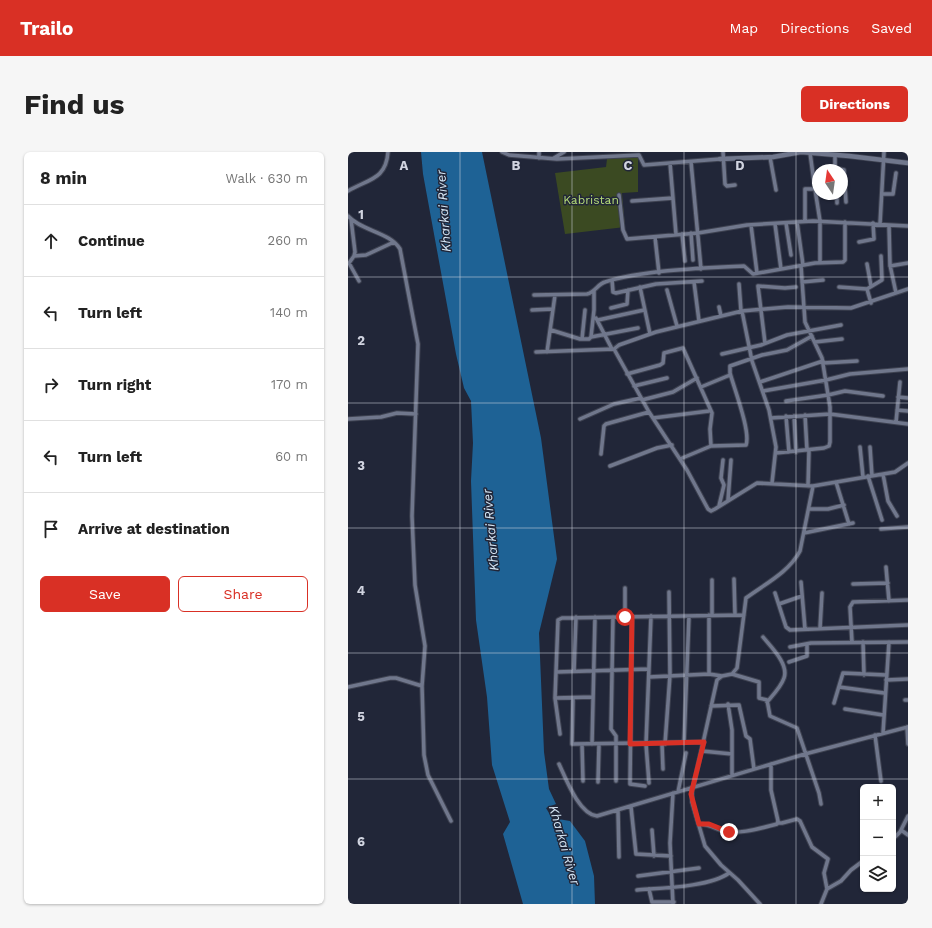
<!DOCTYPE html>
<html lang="en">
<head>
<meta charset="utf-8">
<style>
  body { margin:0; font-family:"Work Sans",sans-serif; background:#f6f6f6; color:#222 }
  .controls { position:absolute; right:12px; bottom:12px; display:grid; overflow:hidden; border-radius:6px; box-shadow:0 1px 3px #0004 }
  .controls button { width:36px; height:36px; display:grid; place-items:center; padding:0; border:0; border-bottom:1px solid #e0e0e0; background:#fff; color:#222; font:20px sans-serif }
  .compass { position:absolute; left:464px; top:12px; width:36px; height:36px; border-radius:50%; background:#fff; box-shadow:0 1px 3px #0004; rotate:347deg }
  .stop { position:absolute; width:12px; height:12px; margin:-9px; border:3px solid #d93025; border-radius:50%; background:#fff }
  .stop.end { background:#d93025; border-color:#fff; box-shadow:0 1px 4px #0008 }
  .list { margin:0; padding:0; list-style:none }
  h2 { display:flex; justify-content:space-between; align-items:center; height:52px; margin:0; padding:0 16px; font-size:17px }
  h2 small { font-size:13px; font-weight:400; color:#767676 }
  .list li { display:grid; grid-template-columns:26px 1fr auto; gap:12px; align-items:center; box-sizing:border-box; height:72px; padding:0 16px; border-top:1px solid #e0e0e0 }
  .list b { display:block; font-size:15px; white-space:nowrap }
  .list em { font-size:13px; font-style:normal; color:#767676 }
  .actions { display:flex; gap:8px; padding:12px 16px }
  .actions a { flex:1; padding:9px 0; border:1px solid #d93025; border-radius:6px; text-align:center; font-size:14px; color:#d93025 }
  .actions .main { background:#d93025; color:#fff }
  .icon { flex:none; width:22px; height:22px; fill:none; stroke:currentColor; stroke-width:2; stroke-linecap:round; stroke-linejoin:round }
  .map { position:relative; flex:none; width:560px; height:752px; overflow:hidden; border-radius:6px }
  header { display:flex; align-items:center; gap:24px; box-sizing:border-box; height:56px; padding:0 20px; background:#d93025; color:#fff }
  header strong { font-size:19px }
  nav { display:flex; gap:22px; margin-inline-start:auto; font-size:14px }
  .intro { display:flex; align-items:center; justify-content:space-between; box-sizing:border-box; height:96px; padding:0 24px }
  h1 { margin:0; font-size:28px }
  .button { padding:10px 18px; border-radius:6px; background:#d93025; color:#fff; font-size:14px; font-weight:700 }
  main { display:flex; gap:24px; padding:0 24px }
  aside { flex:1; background:#fff; border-radius:6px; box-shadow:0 1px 3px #0004 }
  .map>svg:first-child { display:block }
  .green { fill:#3b4a22 }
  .water { fill:#1e6295 }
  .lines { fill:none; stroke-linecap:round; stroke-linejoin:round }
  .minor-casing { stroke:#3e4251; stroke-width:5.5 }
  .tertiary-casing { stroke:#3e4251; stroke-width:6 }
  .minor { stroke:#70778c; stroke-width:3.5 }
  .tertiary { stroke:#70778c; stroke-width:4.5 }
  .route { stroke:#d93025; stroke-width:5 }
  .grid { fill:none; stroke:#d1d4e0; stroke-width:1; stroke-opacity:0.55 }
  .labels { text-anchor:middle; stroke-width:3; stroke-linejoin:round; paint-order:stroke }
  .park-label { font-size:12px; fill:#b7de78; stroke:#212638 }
  .water-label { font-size:13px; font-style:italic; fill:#d5e6f5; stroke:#212638 }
  .grid-label { font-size:13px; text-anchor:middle; font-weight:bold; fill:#d1d4e0; stroke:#212638; stroke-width:3; stroke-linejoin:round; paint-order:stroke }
</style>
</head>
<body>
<header>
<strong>Trailo</strong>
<nav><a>Map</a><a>Directions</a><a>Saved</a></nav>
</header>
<div class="intro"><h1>Find us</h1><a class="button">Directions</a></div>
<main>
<aside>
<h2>8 min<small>Walk · 630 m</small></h2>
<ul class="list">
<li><svg class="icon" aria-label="ahead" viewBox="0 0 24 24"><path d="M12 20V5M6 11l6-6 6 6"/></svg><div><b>Continue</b></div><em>260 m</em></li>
<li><svg class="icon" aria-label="left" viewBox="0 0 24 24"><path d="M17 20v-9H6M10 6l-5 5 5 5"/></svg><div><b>Turn left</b></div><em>140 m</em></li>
<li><svg class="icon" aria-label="right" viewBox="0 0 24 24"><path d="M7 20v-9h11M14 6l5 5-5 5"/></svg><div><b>Turn right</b></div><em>170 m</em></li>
<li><svg class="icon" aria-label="left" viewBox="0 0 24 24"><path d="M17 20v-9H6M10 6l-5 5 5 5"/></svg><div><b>Turn left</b></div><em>60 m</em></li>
<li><svg class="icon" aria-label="arrive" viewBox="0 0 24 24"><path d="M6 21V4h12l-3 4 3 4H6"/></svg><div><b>Arrive at destination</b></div></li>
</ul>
<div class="actions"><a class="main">Save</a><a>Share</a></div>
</aside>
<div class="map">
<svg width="560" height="752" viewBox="0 0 560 752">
  <rect width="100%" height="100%" fill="#212638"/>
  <!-- green -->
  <path class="green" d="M290,4V40L274,41L277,75L217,82L207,21L258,15L259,7Z"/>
  <!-- water -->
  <path class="water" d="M73,0H134L193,286L209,407L191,481L196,600L201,637L208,652L198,656L204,666L222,669L237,689L246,724L247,752H175L155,682L162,670L144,613L139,545L128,468L123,329L125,291L123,249L116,236L108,202L75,22Z"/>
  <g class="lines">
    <!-- minor casing -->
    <g class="minor-casing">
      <path id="minor" d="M154,0L161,3L209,7L291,3L296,13L372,7
        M375,0L377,32L379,34L387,33
        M487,3V18
        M422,5L428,38
        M191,6V0
        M206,6L216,0
        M343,10L353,117
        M322,11L328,82
        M487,16L496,18L498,50
        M467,37L472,69V111
        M0,39C20,27 38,28 40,0
        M489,42V51
        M534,42H545L548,21
        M271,43L275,78L279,87L350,81L399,73L465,69L560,74
        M284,49L325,46
        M0,64C13,79 42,80 52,97L70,192L64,364L67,433L77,494L74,534L76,603L80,623L103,669
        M3,67L7,100L6,104L1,111L11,129
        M457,69V37H467L462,1
        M449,70L455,113
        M438,71L443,103
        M427,72L433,117
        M532,72L536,0
        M403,73L409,121
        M541,74L542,113L548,141
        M343,81L345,108
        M334,82L337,109
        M307,85L311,121
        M511,90L526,87L525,71
        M6,104L18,103L46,90
        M519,112L523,134
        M542,114L560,111
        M264,128L265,140L268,141L308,132L354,129
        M346,130L351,169
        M454,130L475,128
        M391,132L393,159
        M292,135L302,182
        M491,135L519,137
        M319,138L329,174
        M186,143L239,142C247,140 250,132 257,130C295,118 356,116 396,114L405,122L467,111L495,110L497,108V70
        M523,151L519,137L534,128L533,104
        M371,155L373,164
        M263,156L279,152L280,138
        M184,158L205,157
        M394,159L404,209L421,258L428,295L424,331
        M248,166L264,197
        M250,168L296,158
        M203,178L232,187H241L243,185L246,158V139
        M243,185L290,176
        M234,187L237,158
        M467,190L494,187
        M417,191L410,134L437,136L448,135
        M188,200L266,197
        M199,200L207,143
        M374,202L413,193L439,183L493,173
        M475,211L509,209
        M279,222L312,213L315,211L316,201L335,196L364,261L362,277L363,294
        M412,230L475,209
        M286,234L319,226
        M353,235L382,223
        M415,239L478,228L502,222L560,217
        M550,245L560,246
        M294,248L325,240L349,226
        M438,249L480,243L497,239L535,244
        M549,258L560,259
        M457,263L459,298
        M438,264L441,300
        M446,264L448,300
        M305,266L361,259
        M423,266L482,262L560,272
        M0,267L33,265L49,261L68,262
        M232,267L266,252L293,246
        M548,270L552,230
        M512,295L515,325
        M522,295L524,324
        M428,301L476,296L481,294L482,290V255L474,206L457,170L453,114
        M253,302L256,274L258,272L301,260
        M332,307L363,294L398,293C403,280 386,236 382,221V214L414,203L439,198L464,184
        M262,314L309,296L324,293
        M535,322L540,349L549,364
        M520,324L534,368
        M488,330L501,372
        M460,334L461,298
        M465,334L409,331L367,357L363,359L360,357L339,318L301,260L266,197L271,193L308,180L394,159L440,155L503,156L560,137
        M380,348L383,308
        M371,354L376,333L373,326L375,308
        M461,357H480L496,353
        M533,377L560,375
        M456,381L505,371
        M538,415L541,449
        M386,427L387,463
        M364,428V463
        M453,430L457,477
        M505,432L540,431
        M427,441L438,475L442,478L560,473
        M431,452L454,444
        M265,465L263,577L268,584V629
        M277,465V436
        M284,465L282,632L297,634
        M472,476L474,441
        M415,485C423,495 441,512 436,526C433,535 425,543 419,550
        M504,490L502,455L505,450L560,448
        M515,490L516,523
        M442,495L463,491L560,490
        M441,510L459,504V492
        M226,519L228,465
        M208,520L301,517
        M361,522V463
        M384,522L411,530V546L419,548L422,564L449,576L471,641L473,652
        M301,525L361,522L374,524
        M538,528L560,527
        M0,535L42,526H48L74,534
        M491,535L536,541
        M207,546L245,545
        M225,546L224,592L356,590
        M557,548H560
        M486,551L495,521L538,523
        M380,552L384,578V623
        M363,554L391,553L398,584L402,587L406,617
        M497,557L535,563
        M559,575L560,592
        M535,581L541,490
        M212,582L207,546L210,468L214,466L396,463
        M527,583L533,629
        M336,591L341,464
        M234,592L235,629
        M244,592L247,465
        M314,592L315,617
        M317,592L322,523L321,440
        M354,599L384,602
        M211,612C218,627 231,662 249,664L457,602L560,575
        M250,630L251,592
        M301,631L298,592L303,464
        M344,636V650L357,694L373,713L390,728L412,752
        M345,636L369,528L374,524L384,522L389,516L398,446C417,432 441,420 452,399L465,334L547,320L560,311
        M330,640L338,601
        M325,641L322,691L325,752
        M283,655L288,702L323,704
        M270,659L271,705
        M430,671H434L449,667L452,669L464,695L480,707L476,721L479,737
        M351,672C361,672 366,676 375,679C391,683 413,676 429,672L430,669L423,638V612
        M304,678L306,704
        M553,678L560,683
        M545,687L552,680L560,664
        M290,724L351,716
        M301,737L304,750H326
        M289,738C313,736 362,735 381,721
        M473,752L479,737L493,729L503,718L515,709"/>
    </g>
    <!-- tertiary casing -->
    <g class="tertiary-casing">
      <path id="tertiary" d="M372,7L425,5L453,0L501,4L560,11"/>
    </g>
    <!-- minor -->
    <use href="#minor" class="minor"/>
    <!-- tertiary -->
    <use href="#tertiary" class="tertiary"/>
  </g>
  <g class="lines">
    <!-- route -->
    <path class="route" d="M277,465L284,464L282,592L356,590L343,642L351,672H361L381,680"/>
  </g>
  <!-- grid -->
  <path class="grid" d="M112,0V752M224,0V752M336,0V752M448,0V752M0,125H560M0,251H560M0,376H560M0,501H560M0,627H560"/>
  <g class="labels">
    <!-- park labels -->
    <g class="park-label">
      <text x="243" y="52">Kabristan</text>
    </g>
    <!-- water labels -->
    <g class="water-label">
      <text transform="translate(95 59) rotate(-94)" y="5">Kharkai River</text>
      <text transform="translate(142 378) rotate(-95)" y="5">Kharkai River</text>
      <text transform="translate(217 693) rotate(74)" y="5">Kharkai River</text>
    </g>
  </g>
  <g class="grid-label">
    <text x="56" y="18">A</text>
    <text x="168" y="18">B</text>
    <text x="280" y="18">C</text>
    <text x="392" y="18">D</text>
    <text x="13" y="67">1</text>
    <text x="13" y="193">2</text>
    <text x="13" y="318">3</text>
    <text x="13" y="443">4</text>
    <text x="13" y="569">5</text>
    <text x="13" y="694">6</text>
  </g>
</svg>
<div class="controls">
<button>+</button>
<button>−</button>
<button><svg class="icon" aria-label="layers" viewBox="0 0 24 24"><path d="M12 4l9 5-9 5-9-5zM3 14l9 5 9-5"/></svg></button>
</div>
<svg class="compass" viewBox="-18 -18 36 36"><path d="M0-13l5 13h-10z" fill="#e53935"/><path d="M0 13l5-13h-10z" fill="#767676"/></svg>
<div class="stop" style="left:277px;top:465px"></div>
<div class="stop end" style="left:381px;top:680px"></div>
</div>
</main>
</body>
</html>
